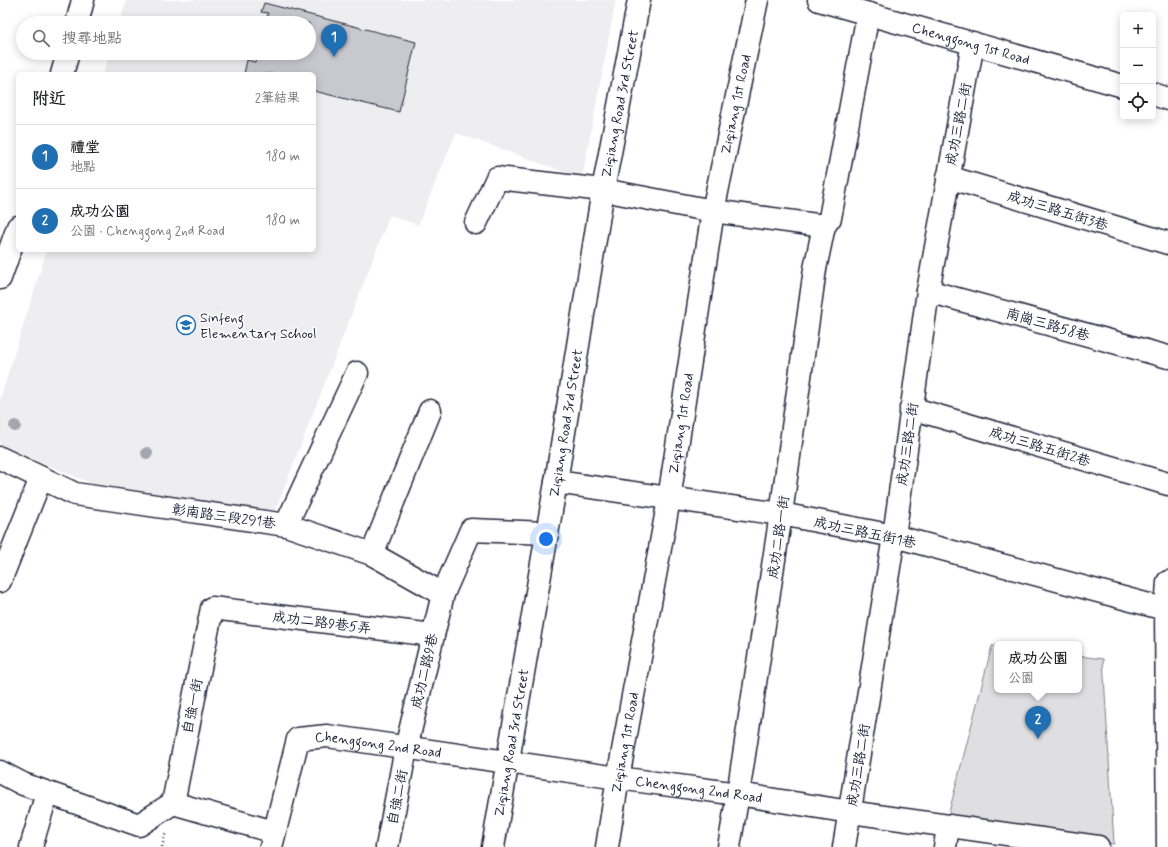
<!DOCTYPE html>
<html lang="zh-TW">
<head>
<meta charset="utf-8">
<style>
  body { margin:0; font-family:Mynerve,"LXGW WenKai TC",sans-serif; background:#f6f6f6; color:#202124 }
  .controls { position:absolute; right:12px; top:12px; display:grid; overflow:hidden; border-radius:6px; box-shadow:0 2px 10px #0003 }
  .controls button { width:36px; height:36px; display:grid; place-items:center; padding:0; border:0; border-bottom:1px solid #e0e0e0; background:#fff; color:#202124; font:20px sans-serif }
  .you { position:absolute; left:546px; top:539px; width:14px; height:14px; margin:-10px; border:3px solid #fff; border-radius:50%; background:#1a73e8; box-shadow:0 0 0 6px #1a73e833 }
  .badge { display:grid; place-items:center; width:26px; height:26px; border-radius:50%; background:#1f6fb2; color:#fff; font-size:13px; font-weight:700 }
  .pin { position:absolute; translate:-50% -33px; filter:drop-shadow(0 1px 2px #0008) }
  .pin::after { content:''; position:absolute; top:21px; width:14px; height:12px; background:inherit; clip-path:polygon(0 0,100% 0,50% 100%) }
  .popup { position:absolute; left:994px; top:641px; width:88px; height:52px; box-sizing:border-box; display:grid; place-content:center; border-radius:6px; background:#fff; filter:drop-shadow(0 1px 3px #0005); font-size:13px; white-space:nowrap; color:#757577 }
  .popup b { font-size:15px; color:#202124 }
  .popup::after { content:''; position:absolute; left:50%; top:100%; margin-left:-8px; border:8px solid transparent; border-top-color:#fff }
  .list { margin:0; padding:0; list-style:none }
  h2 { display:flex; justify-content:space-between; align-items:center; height:52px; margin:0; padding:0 16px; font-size:17px }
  h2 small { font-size:13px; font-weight:400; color:#757577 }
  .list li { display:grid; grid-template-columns:26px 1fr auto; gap:12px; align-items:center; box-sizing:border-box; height:64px; padding:0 16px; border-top:1px solid #e0e0e0 }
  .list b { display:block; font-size:15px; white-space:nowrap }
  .list p { margin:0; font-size:13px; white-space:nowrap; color:#757577 }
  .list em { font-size:13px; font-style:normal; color:#757577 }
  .icon { flex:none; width:22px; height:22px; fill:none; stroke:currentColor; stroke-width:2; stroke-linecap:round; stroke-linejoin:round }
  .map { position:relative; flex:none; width:1168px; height:847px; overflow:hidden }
  .search { position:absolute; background:#fff; box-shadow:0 2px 10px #0003; left:16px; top:16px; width:300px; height:44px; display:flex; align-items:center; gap:10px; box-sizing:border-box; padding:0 14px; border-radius:22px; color:#757577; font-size:15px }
  .panel { position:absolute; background:#fff; box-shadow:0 2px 10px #0003; left:16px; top:72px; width:300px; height:180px; border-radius:6px }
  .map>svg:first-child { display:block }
  .built { fill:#eeeef1 }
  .green { fill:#dfdfe2; stroke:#80808e }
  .building { fill:#c8c8cf; stroke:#22223b }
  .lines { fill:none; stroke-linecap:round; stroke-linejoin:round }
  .minor-casing { stroke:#22223b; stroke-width:25 }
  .major-casing { stroke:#22223b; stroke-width:25 }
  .path { stroke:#22223b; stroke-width:2.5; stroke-dasharray:1 3; stroke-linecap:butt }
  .minor { stroke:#fff; stroke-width:22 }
  .major { stroke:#fff; stroke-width:22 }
  .tree { fill:#a5a5af }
  .labels { text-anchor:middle; stroke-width:3; stroke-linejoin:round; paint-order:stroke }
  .street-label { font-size:14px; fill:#22223b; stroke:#fff }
  .poi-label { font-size:14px; fill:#22223b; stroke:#fff; text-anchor:start }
</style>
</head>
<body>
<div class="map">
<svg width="1168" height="847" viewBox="0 0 1168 847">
  <rect width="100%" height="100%" fill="#fff"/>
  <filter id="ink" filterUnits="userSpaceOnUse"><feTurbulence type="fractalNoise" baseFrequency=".025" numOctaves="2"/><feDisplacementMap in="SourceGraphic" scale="8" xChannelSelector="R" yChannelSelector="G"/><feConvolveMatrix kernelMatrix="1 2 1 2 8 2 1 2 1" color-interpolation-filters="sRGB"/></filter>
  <g filter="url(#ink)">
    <!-- built -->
    <path class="built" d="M127,0H616L582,178L456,133L418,225L390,215L274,514L119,495L0,445V399L47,250H314V74H103L110,53H309V23H119Z"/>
    <!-- green -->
    <path class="green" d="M992,646H997V690H1079V656L1103,659L1114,844L947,820Z"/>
    <!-- building -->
    <path class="building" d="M264,3L416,42L399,112L314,91V74H244L247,60L255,62L257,54L253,53H309V23H260L261,19L267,20L268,13L261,12Z"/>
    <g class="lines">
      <!-- minor casing -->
      <g class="minor-casing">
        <g id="minor">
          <path id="s1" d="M819,0L1123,86"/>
          <path d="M1153,94L1168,99"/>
          <path d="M948,177L1168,243"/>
          <path d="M476,223L497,178L603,190L713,211L824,226"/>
          <path d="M928,291L1168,357"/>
          <path d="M911,408L1168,484"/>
          <path d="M0,458L75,494L286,525L372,554L443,594"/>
          <path d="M556,482L781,514L894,536L1168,610"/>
          <path d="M286,525L357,373"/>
          <path d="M372,554L430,411"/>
          <path d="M0,581L41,478"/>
          <path d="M0,772L23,784L139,825L173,803L274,832"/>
          <path d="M173,803L212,608L433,635"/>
          <path d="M31,847L47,793"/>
          <path id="s2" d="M271,847L298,739L327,736L618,778L738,794L850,812L1098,847"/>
          <path d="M387,847L406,748L443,594L471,530L547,533"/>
          <path id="s3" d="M493,847L556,482L603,190L639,0"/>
          <path id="s4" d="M607,847L618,778L669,499L713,211L757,0"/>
          <path d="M729,847L738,794L781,514L815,269L824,226L830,218L868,14"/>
          <path d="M844,847L894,536L928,291L973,43"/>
          <path d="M945,847L948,826"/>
          <path d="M1168,847L1166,610L1168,582"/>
        </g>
      </g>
      <!-- major casing -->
      <g class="major-casing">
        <path id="major" d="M77,23L83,0
          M62,74L68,53
          M0,278L18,227"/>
      </g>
      <!-- path -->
      <path class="path" d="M162,847L166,832"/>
      <!-- minor -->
      <use href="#minor" class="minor"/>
      <!-- major -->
      <use href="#major" class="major"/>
    </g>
    <!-- trees -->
    <g class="tree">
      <circle cx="15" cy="426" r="6"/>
      <circle cx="147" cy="453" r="6"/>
    </g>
  </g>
  <!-- icons -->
  <defs>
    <g id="school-ring" transform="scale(1)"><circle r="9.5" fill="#fff" stroke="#1f6fb2" stroke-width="1.5"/><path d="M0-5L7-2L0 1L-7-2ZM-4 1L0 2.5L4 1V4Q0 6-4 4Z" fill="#1f6fb2"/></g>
  </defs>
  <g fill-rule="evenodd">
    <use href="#school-ring" x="186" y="325"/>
  </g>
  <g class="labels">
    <!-- street labels -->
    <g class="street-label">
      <text dy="5" stroke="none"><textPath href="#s1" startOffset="158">Chenggong 1st Road</textPath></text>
      <text dy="5" stroke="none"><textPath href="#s3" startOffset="754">Ziqiang Road 3rd Street</textPath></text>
      <text dy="5" stroke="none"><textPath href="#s4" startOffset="754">Ziqiang 1st Road</textPath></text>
      <text transform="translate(958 124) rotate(-79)" y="5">成功三路二街</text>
      <text transform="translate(1058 210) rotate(17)" y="5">成功三路五街3巷</text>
      <text transform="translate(1048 324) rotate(16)" y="5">南崗三路58巷</text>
      <text dy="5" stroke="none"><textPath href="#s3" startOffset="430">Ziqiang Road 3rd Street</textPath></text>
      <text dy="5" stroke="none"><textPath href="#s4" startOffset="430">Ziqiang 1st Road</textPath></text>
      <text transform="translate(907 444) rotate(-82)" y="5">成功三路二街</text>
      <text transform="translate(1040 446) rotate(17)" y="5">成功三路五街2巷</text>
      <text transform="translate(224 516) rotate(8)" y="5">彰南路三段291巷</text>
      <text transform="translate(865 532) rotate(12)" y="5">成功三路五街1巷</text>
      <text transform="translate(778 537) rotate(-82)" y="5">成功二路一街</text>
      <text transform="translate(322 622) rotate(7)" y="5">成功二路9巷5弄</text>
      <text transform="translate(424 671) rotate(-77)" y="5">成功二路9巷</text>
      <text transform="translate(192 706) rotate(-79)" y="5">自強一街</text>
      <text dy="5" stroke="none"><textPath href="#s4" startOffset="106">Ziqiang 1st Road</textPath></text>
      <text dy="5" stroke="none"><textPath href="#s3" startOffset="106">Ziqiang Road 3rd Street</textPath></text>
      <text dy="5" stroke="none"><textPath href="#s2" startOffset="192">Chenggong 2nd Road</textPath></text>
      <text transform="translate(858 765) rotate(-81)" y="5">成功三路二街</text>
      <text dy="5" stroke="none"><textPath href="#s2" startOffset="516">Chenggong 2nd Road</textPath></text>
      <text transform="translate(397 797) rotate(-79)" y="5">自強二街</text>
    </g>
    <!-- poi labels -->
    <g class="poi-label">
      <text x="200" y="322">Sinfeng<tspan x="200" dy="16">Elementary School</tspan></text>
    </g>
  </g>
</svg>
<div class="controls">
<button>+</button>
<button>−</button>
<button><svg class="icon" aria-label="locate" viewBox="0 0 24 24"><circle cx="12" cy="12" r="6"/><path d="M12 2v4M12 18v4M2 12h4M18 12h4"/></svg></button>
</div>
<div class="you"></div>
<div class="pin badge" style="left:334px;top:57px">1</div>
<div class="pin badge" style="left:1038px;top:739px">2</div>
<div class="popup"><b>成功公園</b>公園</div>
<div class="search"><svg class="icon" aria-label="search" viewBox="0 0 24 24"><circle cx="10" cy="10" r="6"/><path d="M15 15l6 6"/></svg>搜尋地點</div>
<section class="panel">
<h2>附近<small>2筆結果</small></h2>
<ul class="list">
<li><span class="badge">1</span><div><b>禮堂</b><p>地點</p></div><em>180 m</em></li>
<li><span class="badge">2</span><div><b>成功公園</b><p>公園 · Chenggong 2nd Road</p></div><em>180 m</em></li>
</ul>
</section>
</div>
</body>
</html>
